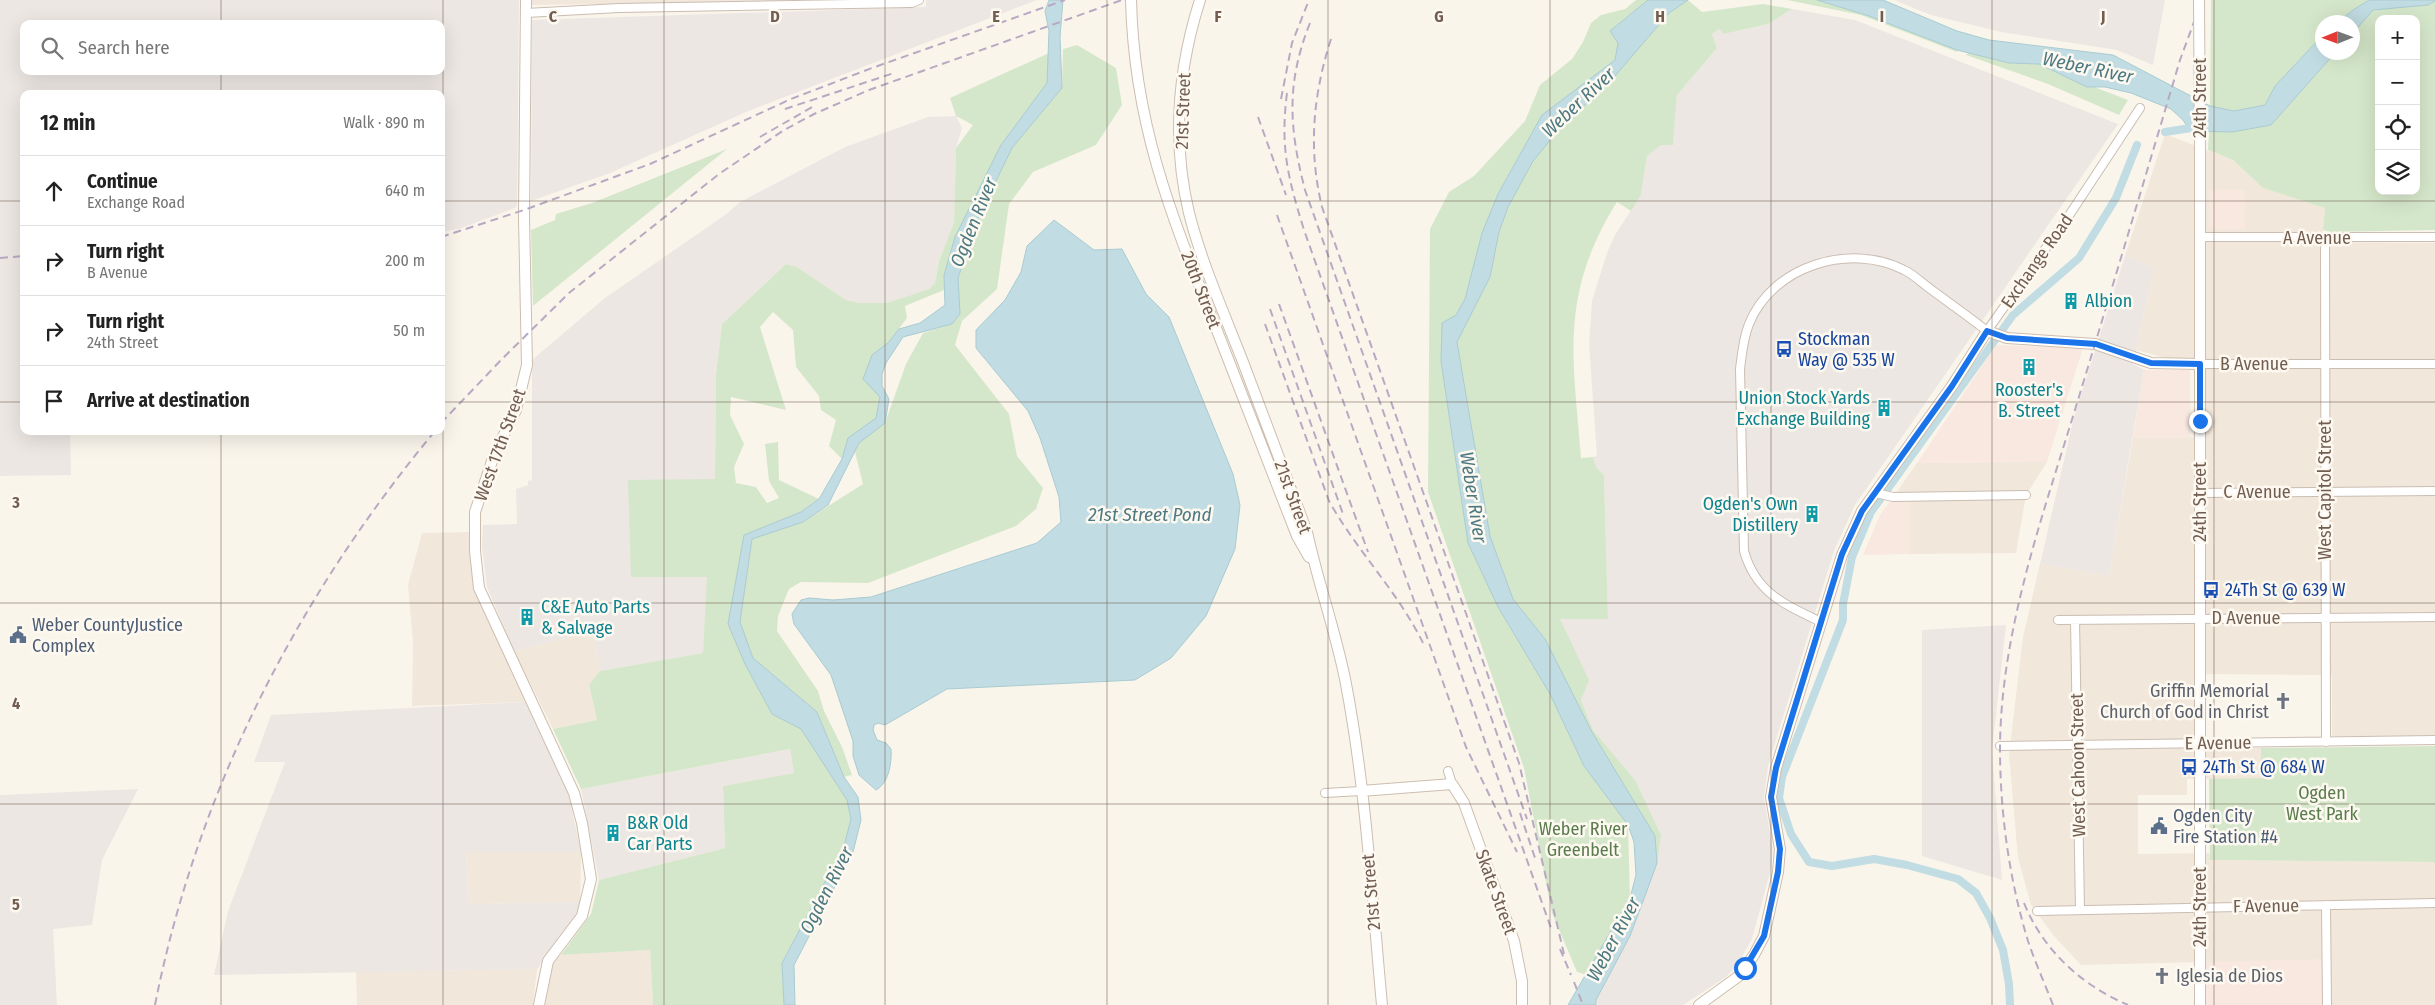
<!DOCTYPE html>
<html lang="en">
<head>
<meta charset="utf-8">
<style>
  body { margin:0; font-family:"Fira Sans Condensed",sans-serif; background:#f6f6f6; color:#222 }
  .controls { position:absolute; right:15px; top:15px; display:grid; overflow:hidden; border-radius:10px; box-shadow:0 5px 20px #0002 }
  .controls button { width:45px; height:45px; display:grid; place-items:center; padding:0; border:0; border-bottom:1px solid #e0e0e0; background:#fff; color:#222; font:25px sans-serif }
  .compass { position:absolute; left:2315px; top:15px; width:45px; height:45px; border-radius:50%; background:#fff; box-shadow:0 5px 20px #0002; rotate:269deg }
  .stop { position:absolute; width:15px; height:15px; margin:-11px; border:4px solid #1a73e8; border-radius:50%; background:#fff }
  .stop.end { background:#1a73e8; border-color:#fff; box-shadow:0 1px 5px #0008 }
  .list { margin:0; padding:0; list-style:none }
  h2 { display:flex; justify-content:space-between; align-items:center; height:65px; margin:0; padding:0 20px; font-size:21px }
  h2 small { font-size:16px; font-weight:400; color:#767676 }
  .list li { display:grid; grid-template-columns:32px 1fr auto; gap:15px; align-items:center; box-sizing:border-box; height:70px; padding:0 20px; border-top:1px solid #e0e0e0 }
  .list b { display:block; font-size:19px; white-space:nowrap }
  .list p { margin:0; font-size:16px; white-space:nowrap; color:#767676 }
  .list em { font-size:16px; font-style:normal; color:#767676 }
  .icon { flex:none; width:28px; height:28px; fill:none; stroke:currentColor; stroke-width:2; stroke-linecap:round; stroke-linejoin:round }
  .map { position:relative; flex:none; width:2435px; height:1005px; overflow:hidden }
  .search { position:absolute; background:#fff; box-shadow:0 5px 20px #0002; left:20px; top:20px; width:425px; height:55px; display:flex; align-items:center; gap:12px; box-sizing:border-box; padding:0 18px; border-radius:10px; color:#767676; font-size:19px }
  .panel { position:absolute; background:#fff; box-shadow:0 5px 20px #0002; left:20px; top:90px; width:425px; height:345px; border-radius:10px }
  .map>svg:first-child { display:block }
  .residential { fill:#f1e7da }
  .commercial { fill:#f9e8e0 }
  .industrial { fill:#ece7e3; fill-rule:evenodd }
  .green { fill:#d5e7ca; fill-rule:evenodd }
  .water { fill:#c1dce2; stroke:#a9cbd2 }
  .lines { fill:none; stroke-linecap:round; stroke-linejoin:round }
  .canal { stroke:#c1dce2; stroke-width:8 }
  .street-casing { stroke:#cbbdb2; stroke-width:10 }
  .secondary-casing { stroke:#cdbeaf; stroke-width:12 }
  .street { stroke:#fff; stroke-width:8 }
  .secondary { stroke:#fff; stroke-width:10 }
  .rail { stroke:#b8a9c3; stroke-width:2; stroke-dasharray:8 5; stroke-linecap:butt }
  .secondary-bridge-casing { stroke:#cdbeaf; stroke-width:12; stroke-linecap:butt }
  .secondary-bridge { stroke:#fff; stroke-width:10 }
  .route { stroke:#1a73e8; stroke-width:6 }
  .grid { fill:none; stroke:#725d51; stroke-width:1; stroke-opacity:0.55 }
  .labels { text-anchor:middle; stroke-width:5; stroke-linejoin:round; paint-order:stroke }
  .street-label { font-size:18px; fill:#725d51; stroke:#fdf9f1 }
  .culture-label { font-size:18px; fill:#0d838f; stroke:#fdf9f1; text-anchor:start }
  .transit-label { font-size:18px; fill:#164399; stroke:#fdf9f1; text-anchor:start }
  .service-label { font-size:18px; fill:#4e5e75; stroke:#fdf9f1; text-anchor:start }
  .worship-label { font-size:18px; fill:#5b616d; stroke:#fdf9f1; text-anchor:end }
  .park-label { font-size:18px; fill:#5a7c4d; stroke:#fdf9f1 }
  .water-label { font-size:19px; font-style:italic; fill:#4c7982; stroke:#fdf9f1 }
  .grid-label { font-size:16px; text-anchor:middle; font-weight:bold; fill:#725d51; stroke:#fdf9f1; stroke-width:5; stroke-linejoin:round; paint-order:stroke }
</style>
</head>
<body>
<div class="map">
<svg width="2435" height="1005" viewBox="0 0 2435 1005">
  <rect width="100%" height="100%" fill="#faf5eb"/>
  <!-- residential -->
  <path class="residential" d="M531,0H877L531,5Z
    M2165,134L2233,160L2263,188L2325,208L2322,242L2435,243V737L2332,736V675L2194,674V749L2261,748V779H2187V795H2138V854L2210,853V860L2435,862V1005H2325L2204,962L2081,965L2054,936L2031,905L2018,858L2009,754L2023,637L2040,564L2109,576L2133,438L2205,437V358L2173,360L2136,350L2154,267L2125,256Z
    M2047,462L2026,495L2016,553L1910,554L1909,493H1896L1917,463Z
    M472,532L475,589L527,702L412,706L413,643L408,585L422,533Z
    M594,631L600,671L589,686L597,720L553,729L514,651Z
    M466,852H581L580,902L469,904Z
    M650,950L653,1005H544L553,962L561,955Z
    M537,969L533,1005H357L356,972Z"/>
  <!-- commercial -->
  <path class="commercial" d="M2209,190H2245V229H2213L2209,226Z
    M1996,345L2083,348L2047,462L1917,463Z
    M2144,370H2190V437L2133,438Z
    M1890,501H1910V554L1863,555L1880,515Z
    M2324,959L2325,1005H2204V962Z"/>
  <!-- industrial -->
  <path class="industrial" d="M0,0H519L517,207L459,229L441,232V94H24V431H70L71,475L0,476ZM24,24H441V71H24Z
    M926,0H1037L746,112L610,173L531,201L532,20L926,7Z
    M1894,0H2165L2153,65L2117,50L2001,32L1931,15Z
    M1792,9L1855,20L2118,124L1855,505L1834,551L1768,766L1764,798L1773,849L1771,869L1752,939L1738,964L1726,977L1683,1005H1598L1596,1001L1630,936L1645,896L1635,780L1593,730L1581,700L1559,618L1608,619L1604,475L1596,467L1593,457L1597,456L1589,344L1592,301L1607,253L1615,235L1641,195L1647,156L1661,145L1673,144L1677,95L1717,48L1712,34L1719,28L1724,34L1768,24Z
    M956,116L962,128L956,148L954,222L939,261L935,284L929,289L887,303H860L846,300L797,267L786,264L722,324L716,374L715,479L703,653L600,671L594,631L514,651L487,587L482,546L483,525L517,524L516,489L528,485V481L532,480V360L605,298L725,215L740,202L845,147L928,117Z
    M2125,256L2154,267L2133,364L2144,370L2109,576L2040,564L2074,417Z
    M2006,625L1992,750L2002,880L1922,856V630Z
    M527,702L569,796L581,852H466L469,904L580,902L578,913L537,969L214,975L228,911L285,762H254L271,715Z
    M790,749L794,773L723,786L725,848L599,880L581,789Z
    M138,789L102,860L92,925L53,929L57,1005H0V795Z"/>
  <!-- green -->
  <path class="green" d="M1636,0H1648L1610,31L1618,43L1615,60L1542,115L1498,194L1482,233L1465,299L1456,315L1442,323L1441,361L1468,543L1498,607L1550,694L1584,766L1628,825L1630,898L1587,975L1577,972L1552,913L1524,768L1428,492L1430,229L1449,192L1474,176L1525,121L1540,85L1572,59L1583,42L1591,23L1601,15L1625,9Z
    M1688,0L1702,12L1763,4L1792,9L1768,24L1724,34L1719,29L1712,34L1717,48L1677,95L1673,145H1661L1647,156L1641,195L1631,211L1617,202C1559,295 1573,356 1581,458L1593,457L1596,467L1604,475L1608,619H1560L1589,680L1581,700L1593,730L1635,780L1661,835L1657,863L1655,836L1592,732L1545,639L1513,599L1490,536L1457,342L1490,277L1499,232L1508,207L1533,161L1557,132L1615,76L1669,13Z
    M1787,0H1817L1869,16L1957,50V52L1861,15Z
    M2211,0H2369L2353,10L2338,22H2322V36L2275,86L2265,105L2234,111L2210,106Z
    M2435,1V230L2330,232L2323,230L2325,208L2263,188L2233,160L2208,150L2209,130L2232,132L2271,125L2335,53L2352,52L2353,33L2372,10L2428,5ZM2379,19H2416V191H2379Z
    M1077,45L1116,68L1122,105L1096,145L1033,172L1009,204L997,289L962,321L955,345L1009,414L1017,456L1043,488L1036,509L1016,526L868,583L801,582L789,589L778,616L777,631L818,691L824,711L842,747L852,775L844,777L817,712L753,658L740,622L752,539L803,522L863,484L855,452L859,443L885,423L906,364L923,333L952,324L960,314L958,278L979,216L1012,148L1062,88L1063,49Z
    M1970,52L2009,63L2039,64L2055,72L2128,100L2119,115L2048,84L1966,55Z
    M1049,53L1047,83L1001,145L944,275V290L905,306L907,318L888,343L872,355L880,397L876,418L848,438L842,459L829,446L836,420L821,410L819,396L796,367L793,330L773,312L760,327L786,410L731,397L730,415L744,444L734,467L736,483L756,487L767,503L779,498L769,481L765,444L778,442L779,480L819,499L801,512L744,535L728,624L745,664L772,714L801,728L847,800L851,819L844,846L782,962L784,1005H653L650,950L561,955L591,914L599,880L725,848L723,786L794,773L790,749L581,789L553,729L597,720L589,685L600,671L703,653L707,577H631L628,480L715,479L716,374L722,324L786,264L797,267L846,300L860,303H887L929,289L935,283L939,261L954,222L956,148L973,125L956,116L950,98Z
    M727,149L533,306L531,230L555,220L556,214L592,203Z
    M2435,746V862L2210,860L2209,779L2261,778V748Z"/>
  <!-- water -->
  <path class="water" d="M1049,0H1063L1060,37L1062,88L1012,148L979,216L958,278L960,314L952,324L903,337L886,363L882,374V386L889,399L885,423L859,443L828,505L803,522L752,539L740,622L753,658L817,712L844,777L858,797L861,820L853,852L794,965L795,1005H784L782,963L844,846L851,819L847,800L801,729L772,714L745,664L728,624L744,535L801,512L819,499L842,459L848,438L876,418L880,397L863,379L872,355L888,343L899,329L920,323L945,305L944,275L955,237L1001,145L1047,83L1049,31L1045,11Z
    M1648,0H1688L1669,13L1615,76L1557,132L1533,161L1508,207L1499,232L1490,277L1457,342L1490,536L1513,599L1545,639L1592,732L1655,836L1657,863L1645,896L1630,936L1596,1000V1005H1568L1630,898L1636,875L1634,842L1628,825L1584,766L1550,694L1498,607L1468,543L1441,361L1442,323L1456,315L1465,299L1482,233L1498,194L1542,115L1615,60L1618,43L1610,31Z
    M1817,0H1883L1957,31L1989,40L2113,55L2210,106L2234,111L2265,105L2275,86L2322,36V52L2335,53L2271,125L2232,132L2190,131L2183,120L2171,109L2131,93L2105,87H2087L2039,64L2009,63L1957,50L1869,16Z
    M2369,0H2435V1L2428,5L2373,10L2353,33L2352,22H2338L2353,10Z
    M1054,220L1094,250L1122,249L1146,294L1169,317L1233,474L1240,505L1235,549L1206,616L1171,658L1135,680L947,689L885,725L878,723L874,725L873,730L877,740L886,743L891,749C892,762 889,783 876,790L859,775L853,756V741L831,675L794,624L792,614L801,600L809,598L833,600L871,597L1037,543L1061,522L1059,497L1040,438L1028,411L976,348V330L1005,300L1021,272L1027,246Z"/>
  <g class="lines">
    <!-- canal -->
    <path class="canal" d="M2165,132L2191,128L2197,125
      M2010,1005L2009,984L2003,950L1990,918L1976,893L1958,879L1907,865L1874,859L1832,866L1809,862L1791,834L1779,798L1782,777L1843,620V604L1852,557L1871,512L2013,315L2079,258L2116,198L2137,145"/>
    <!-- street casing -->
    <g class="street-casing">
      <path id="street" d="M526,13L619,8L912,3L919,0
        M2200,237H2435
        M2325,238L2326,742
        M2200,364H2435
        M1876,493L1893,497L2026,495
        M2200,493L2435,491
        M2058,620L2435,617
        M2075,620L2080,910
        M1821,622C1784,604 1756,593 1744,551L1740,369C1742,354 1743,339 1749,324C1772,266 1850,242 1904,270C1913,274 1921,282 1929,288C1948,302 1968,316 1987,331L2068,217L2140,108
        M2000,746L2435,740
        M1448,771L1452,784
        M1325,793L1361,791
        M2326,905L2327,1005
        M2037,911L2435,903"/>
    </g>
    <!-- secondary casing -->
    <g class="secondary-casing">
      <path id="secondary" d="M526,0L524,218L527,365L516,410L494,455L475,512V551L479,588L574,793L582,823L591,879L582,916L548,961L539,1005
        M1131,0C1134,124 1171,215 1216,328C1243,397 1270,466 1297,536L1309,557
        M1200,0C1178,69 1172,142 1189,213C1202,264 1224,313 1243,362C1265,419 1286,476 1307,532C1318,583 1336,632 1346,684C1366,789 1372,898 1382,1005
        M2200,156V1005
        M1361,791L1452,784L1464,803L1514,941L1522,981V1005
        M1699,1005L1739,976L1754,955L1764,936L1778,872L1780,849L1771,797L1776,768L1842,555L1862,511L1952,386L1987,331L2007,338L2095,344L2151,363L2200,364"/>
    </g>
    <!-- street -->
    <use href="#street" class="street"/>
    <!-- secondary -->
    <use href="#secondary" class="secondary"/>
    <!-- rail -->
    <path class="rail" d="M1310,23C1286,83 1289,128 1305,190L1527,819
      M1331,39C1313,95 1308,149 1322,207L1519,763L1564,954
      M1287,93C1280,148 1288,178 1304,230L1552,931
      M1281,99L1292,43L1309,0
      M785,109L894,73
      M1258,117L1286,195
      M760,137L812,107
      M1277,215L1466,747L1517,852
      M441,237L524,210L650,164L791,99L872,68L1065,0
      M0,258L24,256
      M1279,304L1368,552
      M1270,309L1343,514
      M1265,324L1329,501C1357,551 1398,592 1423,643
      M441,423L502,359L569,293L719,174L784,130L814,114L869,90L1122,0
      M1520,813L1535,858
      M2024,903C2043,950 2081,985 2128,1005
      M1560,949L1571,975
      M1574,982L1583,1005
      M155,1005C197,792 297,597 435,431
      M2053,1005C2045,984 2035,962 2028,941C2009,879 2000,812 2000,747C2001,632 2041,521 2074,413C2110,295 2145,178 2180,60L2202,0"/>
    <!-- secondary-bridge casing -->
    <g class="secondary-bridge-casing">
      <path id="secondary-bridge" d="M2199,0L2200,156"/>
    </g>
    <!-- secondary-bridge -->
    <use href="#secondary-bridge" class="secondary-bridge"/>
  </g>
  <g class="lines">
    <!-- route -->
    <path class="route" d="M1745,968L1764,936L1778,872L1780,849L1771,797L1776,768L1842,554L1862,511L1952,386L1987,331L2007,338L2096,344L2151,363L2200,364V421"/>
  </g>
  <!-- grid -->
  <path class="grid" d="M221,0V24M443,0V1005M664,0V1005M885,0V1005M1107,0V1005M1328,0V1005M1550,0V1005M1771,0V1005M1992,0V1005M2214,0V1005M221,71V94M0,201H24M441,201H2435M0,402H24M441,402H2435M221,431V1005M0,603H2435M0,804H2435"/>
  <!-- icons -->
  <defs>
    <g id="building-bare" transform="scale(1.35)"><path d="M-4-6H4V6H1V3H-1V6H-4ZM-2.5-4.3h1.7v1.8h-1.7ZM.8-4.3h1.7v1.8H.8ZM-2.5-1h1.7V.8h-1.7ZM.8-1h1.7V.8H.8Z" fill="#0f9aa8" stroke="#fdf9f1" stroke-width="2.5" paint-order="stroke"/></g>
    <g id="bus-bare" transform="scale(1.35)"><path d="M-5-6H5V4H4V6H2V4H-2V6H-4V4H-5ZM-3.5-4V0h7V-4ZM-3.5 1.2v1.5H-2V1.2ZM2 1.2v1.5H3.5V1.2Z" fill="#1a4fb4" stroke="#fdf9f1" stroke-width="2.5" paint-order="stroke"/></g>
    <g id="civic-bare" transform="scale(1.35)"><path d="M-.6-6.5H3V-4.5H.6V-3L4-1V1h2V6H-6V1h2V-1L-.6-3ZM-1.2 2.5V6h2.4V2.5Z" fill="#5c6f8a" stroke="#fdf9f1" stroke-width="2.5" paint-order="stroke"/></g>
    <g id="church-bare" transform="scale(1.35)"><path d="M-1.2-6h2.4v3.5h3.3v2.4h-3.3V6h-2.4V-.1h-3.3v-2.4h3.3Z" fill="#6b7280" stroke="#fdf9f1" stroke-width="2.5" paint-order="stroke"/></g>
  </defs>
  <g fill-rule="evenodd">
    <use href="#building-bare" x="2071" y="301"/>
    <use href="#bus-bare" x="1784" y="349"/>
    <use href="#building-bare" x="2029" y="367"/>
    <use href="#building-bare" x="1884" y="408"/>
    <use href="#building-bare" x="1812" y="514"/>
    <use href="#bus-bare" x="2211" y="590"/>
    <use href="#building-bare" x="527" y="617"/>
    <use href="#civic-bare" x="18" y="635"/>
    <use href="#church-bare" x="2283" y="701"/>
    <use href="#bus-bare" x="2189" y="767"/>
    <use href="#civic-bare" x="2159" y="826"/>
    <use href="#building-bare" x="613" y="833"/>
    <use href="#church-bare" x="2162" y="976"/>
  </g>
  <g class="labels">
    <!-- street labels -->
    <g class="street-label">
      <text transform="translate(2200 98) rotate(-90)" y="6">24th Street</text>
      <text transform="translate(1183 111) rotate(-88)" y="6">21st Street</text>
      <text x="2317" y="244">A Avenue</text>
      <text transform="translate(2037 261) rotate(-55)" y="6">Exchange Road</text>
      <text transform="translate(1201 290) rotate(69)" y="6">20th Street</text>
      <text x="2254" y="370">B Avenue</text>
      <text transform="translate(500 445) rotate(-70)" y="6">West 17th Street</text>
      <text transform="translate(2325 490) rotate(-90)" y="6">West Capitol Street</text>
      <text x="2257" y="498">C Avenue</text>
      <text transform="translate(1293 497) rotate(70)" y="6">21st Street</text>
      <text transform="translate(2200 502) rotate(-90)" y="6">24th Street</text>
      <text x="2246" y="624">D Avenue</text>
      <text transform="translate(2218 743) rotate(-1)" y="6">E Avenue</text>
      <text transform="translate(2078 765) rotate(-91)" y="6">West Cahoon Street</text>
      <text transform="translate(1371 892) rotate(-95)" y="6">21st Street</text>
      <text transform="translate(1496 892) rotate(70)" y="6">Skate Street</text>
      <text transform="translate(2266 906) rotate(-1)" y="6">F Avenue</text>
      <text transform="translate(2200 907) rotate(-90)" y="6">24th Street</text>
    </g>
    <!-- culture labels -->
    <g class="culture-label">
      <text x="2085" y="307">Albion</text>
      <text x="2029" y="396" text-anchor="middle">Rooster's<tspan x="2029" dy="21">B. Street</tspan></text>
      <text x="1870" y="404" text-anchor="end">Union Stock Yards<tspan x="1870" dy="21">Exchange Building</tspan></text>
      <text x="1798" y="510" text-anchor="end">Ogden's Own<tspan x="1798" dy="21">Distillery</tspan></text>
      <text x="541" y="613">C&amp;E Auto Parts<tspan x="541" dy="21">&amp; Salvage</tspan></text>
      <text x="627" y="829">B&amp;R Old<tspan x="627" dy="21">Car Parts</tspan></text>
    </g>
    <!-- transit labels -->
    <g class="transit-label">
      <text x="1798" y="345">Stockman<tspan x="1798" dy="21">Way @ 535 W</tspan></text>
      <text x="2225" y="596">24Th St @ 639 W</text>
      <text x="2203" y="773">24Th St @ 684 W</text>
    </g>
    <!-- service labels -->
    <g class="service-label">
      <text x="32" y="631">Weber CountyJustice<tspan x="32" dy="21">Complex</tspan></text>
      <text x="2173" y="822">Ogden City<tspan x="2173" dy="21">Fire Station #4</tspan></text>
    </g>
    <!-- worship labels -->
    <g class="worship-label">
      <text x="2269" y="697">Griffin Memorial<tspan x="2269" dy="21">Church of God in Christ</tspan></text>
      <text x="2176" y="982" text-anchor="start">Iglesia de Dios</text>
    </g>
    <!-- park labels -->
    <g class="park-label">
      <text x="2322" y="799">Ogden<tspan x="2322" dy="21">West Park</tspan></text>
      <text x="1583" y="835">Weber River<tspan x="1583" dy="21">Greenbelt</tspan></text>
    </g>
    <!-- water labels -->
    <g class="water-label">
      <text transform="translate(2088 67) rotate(12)" y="7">Weber River</text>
      <text transform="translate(1578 102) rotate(-43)" y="7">Weber River</text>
      <text transform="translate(973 222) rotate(-68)" y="7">Ogden River</text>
      <text transform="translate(1474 497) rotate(81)" y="7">Weber River</text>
      <text x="1150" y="521">21st Street Pond</text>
      <text transform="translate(826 890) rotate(-63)" y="7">Ogden River</text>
      <text transform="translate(1613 939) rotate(-62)" y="7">Weber River</text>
    </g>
  </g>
  <g class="grid-label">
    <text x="553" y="22">C</text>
    <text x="775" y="22">D</text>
    <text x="996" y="22">E</text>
    <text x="1218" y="22">F</text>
    <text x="1439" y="22">G</text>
    <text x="1660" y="22">H</text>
    <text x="1882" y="22">I</text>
    <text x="2103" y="22">J</text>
    <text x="16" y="508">3</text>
    <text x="16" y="709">4</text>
    <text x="16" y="910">5</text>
  </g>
</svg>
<div class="controls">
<button>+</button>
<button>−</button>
<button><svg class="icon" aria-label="locate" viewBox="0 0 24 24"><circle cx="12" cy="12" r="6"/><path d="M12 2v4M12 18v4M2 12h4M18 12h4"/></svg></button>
<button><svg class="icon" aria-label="layers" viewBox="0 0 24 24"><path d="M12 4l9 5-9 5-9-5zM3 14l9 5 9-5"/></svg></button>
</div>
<svg class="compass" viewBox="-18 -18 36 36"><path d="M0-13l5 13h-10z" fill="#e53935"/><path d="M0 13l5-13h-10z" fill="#767676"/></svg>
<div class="stop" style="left:1745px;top:968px"></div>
<div class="stop end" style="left:2200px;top:421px"></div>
<div class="search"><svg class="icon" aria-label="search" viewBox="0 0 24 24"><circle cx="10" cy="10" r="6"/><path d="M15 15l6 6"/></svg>Search here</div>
<section class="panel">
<h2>12 min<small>Walk · 890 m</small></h2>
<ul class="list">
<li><svg class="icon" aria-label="ahead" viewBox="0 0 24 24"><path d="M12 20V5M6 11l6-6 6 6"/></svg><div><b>Continue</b><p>Exchange Road</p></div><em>640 m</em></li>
<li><svg class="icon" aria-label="right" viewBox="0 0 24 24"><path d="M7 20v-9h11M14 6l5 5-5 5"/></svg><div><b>Turn right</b><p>B Avenue</p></div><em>200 m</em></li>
<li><svg class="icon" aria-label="right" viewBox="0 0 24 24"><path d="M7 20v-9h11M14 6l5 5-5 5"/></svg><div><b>Turn right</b><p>24th Street</p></div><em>50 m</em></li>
<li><svg class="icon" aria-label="arrive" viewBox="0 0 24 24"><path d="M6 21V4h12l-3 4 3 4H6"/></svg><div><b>Arrive at destination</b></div></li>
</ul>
</section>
</div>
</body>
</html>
